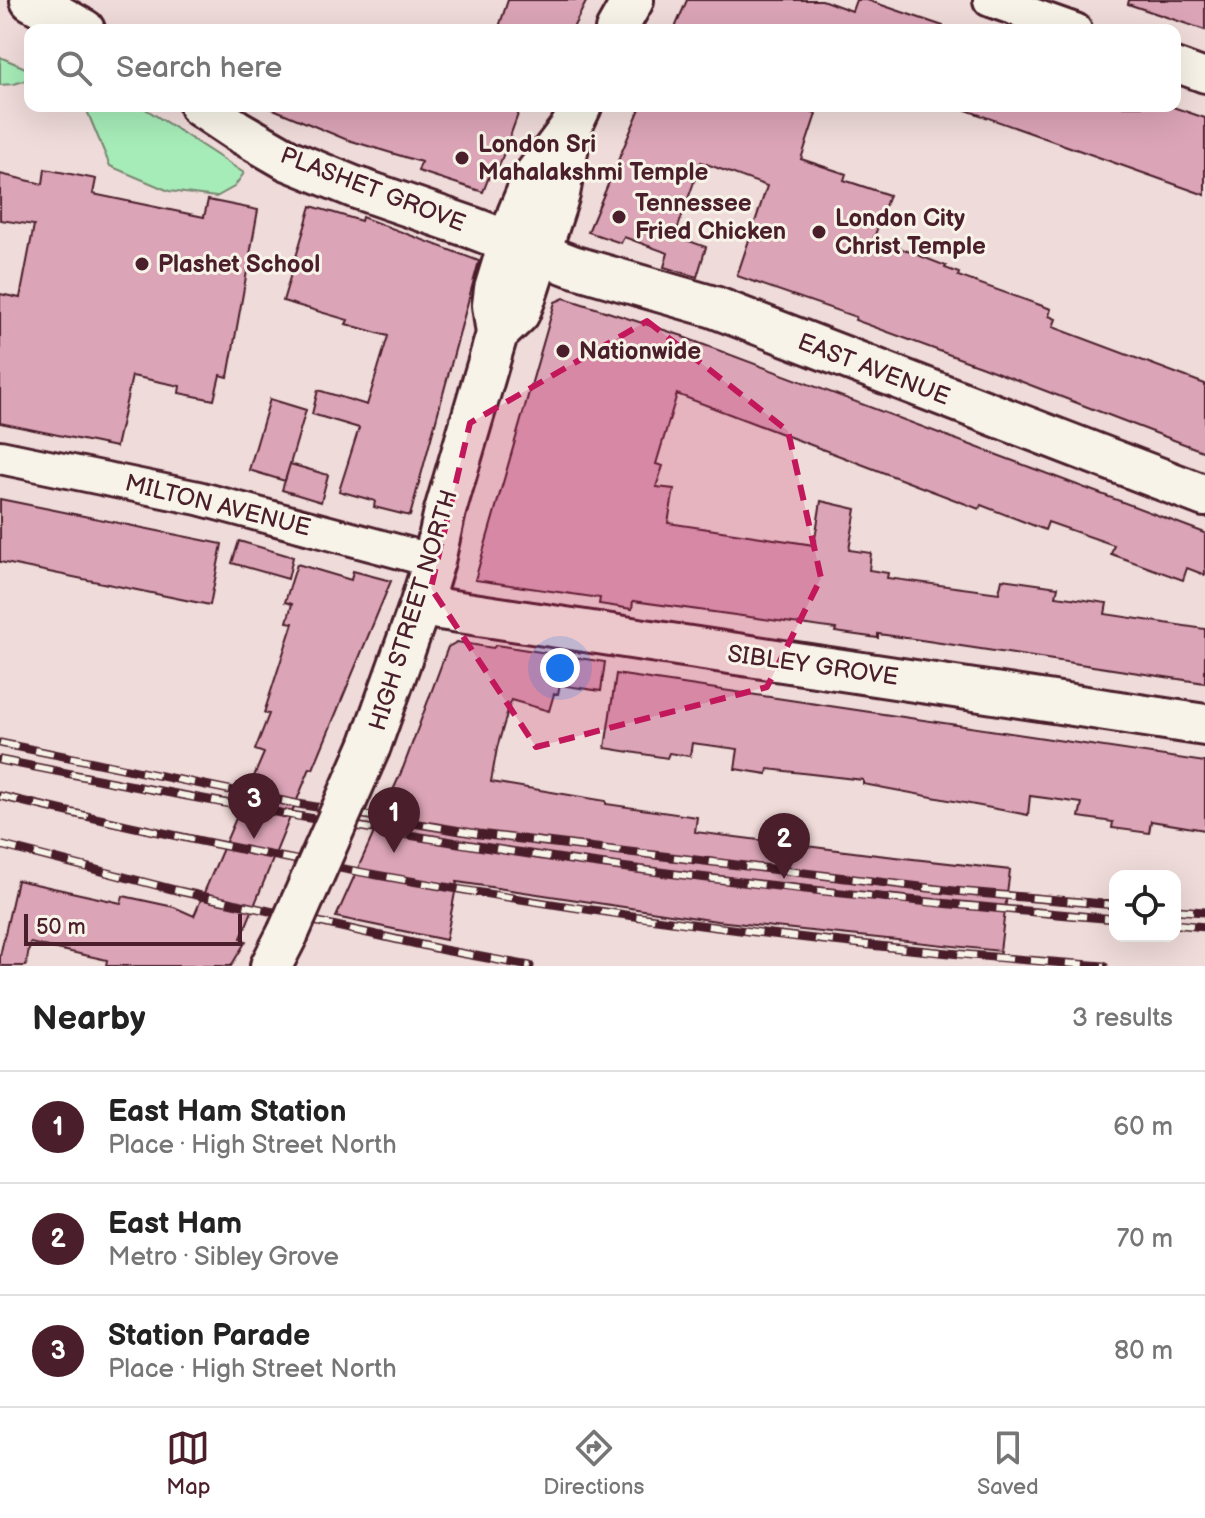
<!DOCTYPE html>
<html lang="en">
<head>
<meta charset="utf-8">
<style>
  body { margin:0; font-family:"Balsamiq Sans",sans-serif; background:#f2f2f2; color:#222 }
  .controls { position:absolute; right:24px; bottom:24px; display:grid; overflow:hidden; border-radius:16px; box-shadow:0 8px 32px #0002 }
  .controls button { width:72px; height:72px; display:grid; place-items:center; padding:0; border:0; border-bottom:2px solid #e0e0e0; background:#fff; color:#222; font:40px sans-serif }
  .scale { position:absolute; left:24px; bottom:20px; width:218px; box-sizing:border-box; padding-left:8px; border:4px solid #4a1f2b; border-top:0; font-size:22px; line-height:28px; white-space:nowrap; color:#4a1f2b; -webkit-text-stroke:6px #f7f3e8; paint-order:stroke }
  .you { position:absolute; left:560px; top:668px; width:28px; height:28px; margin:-20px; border:6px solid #fff; border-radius:50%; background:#1a73e8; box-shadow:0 0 0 12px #1a73e833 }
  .badge { display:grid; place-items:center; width:52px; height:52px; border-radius:50%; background:#4a1f2b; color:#fff; font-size:26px; font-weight:700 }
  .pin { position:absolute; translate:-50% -66px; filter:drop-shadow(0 2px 4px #0008) }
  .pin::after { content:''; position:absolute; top:42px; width:28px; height:24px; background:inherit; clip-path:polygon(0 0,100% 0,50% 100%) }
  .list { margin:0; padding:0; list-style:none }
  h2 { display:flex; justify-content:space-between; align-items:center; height:104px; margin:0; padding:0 32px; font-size:34px }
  h2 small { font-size:26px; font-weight:400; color:#767676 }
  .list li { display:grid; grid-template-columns:52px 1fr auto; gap:24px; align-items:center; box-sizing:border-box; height:112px; padding:0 32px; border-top:2px solid #e0e0e0 }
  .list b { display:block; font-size:30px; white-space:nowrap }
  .list p { margin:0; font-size:26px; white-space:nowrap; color:#767676 }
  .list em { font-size:26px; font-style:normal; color:#767676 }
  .icon { flex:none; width:44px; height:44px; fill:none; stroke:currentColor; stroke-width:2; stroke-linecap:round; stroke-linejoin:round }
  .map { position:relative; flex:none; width:1205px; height:966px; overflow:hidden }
  .search { position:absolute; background:#fff; box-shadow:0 8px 32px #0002; left:24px; right:24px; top:24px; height:88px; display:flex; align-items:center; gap:20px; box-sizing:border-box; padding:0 28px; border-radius:16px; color:#767676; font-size:30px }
  .sheet { height:440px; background:#fff }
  nav { display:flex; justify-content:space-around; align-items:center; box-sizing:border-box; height:112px; border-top:2px solid #e0e0e0; background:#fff; font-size:22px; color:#767676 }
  nav a { display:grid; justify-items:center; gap:4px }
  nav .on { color:#4a1f2b }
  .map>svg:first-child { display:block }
  .green { fill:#a6ecb8; stroke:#788672; stroke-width:2 }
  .building { fill:#dba4b7; stroke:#4a1f2b; stroke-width:2 }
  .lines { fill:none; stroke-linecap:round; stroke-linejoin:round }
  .minor-casing { stroke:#4a1f2b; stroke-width:38 }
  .major-casing { stroke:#4a1f2b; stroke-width:46 }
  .minor { stroke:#f7f3e8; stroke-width:32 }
  .major { stroke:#f7f3e8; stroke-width:40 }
  .rail-casing { stroke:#4a1f2b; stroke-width:9 }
  .rail { stroke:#f7f3e8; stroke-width:6; stroke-dasharray:18; stroke-linecap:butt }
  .major-bridge-casing { stroke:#4a1f2b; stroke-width:46; stroke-linecap:butt }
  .major-bridge { stroke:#f7f3e8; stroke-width:40 }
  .marked { fill:#c2185b; fill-opacity:0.2; stroke:#c2185b; stroke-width:6; stroke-dasharray:16 10; stroke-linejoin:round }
  .poi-dot { fill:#4a1f2b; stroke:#f7f3e8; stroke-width:3 }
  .labels { text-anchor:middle; stroke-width:6; stroke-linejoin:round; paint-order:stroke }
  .poi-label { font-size:24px; font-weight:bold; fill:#4a1f2b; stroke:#f7f3e8; text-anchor:start }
  .street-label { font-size:24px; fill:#4a1f2b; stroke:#f7f3e8 }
</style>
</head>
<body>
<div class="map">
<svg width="1205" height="966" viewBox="0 0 1205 966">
  <rect width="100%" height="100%" fill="#efdbd9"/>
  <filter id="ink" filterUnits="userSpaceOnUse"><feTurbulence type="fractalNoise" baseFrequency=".0125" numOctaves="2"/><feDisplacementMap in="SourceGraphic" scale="16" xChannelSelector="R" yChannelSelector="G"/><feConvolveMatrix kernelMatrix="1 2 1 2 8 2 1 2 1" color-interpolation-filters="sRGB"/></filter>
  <g filter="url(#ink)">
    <!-- green -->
    <path class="green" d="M0,57L30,70V79L14,84L0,85Z
      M85,106H141L244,173L234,187L216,197L169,191L110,166Z"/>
    <!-- building -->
    <path class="building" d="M508,0H587L572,30H498Z
      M687,0H822L852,11L856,0H867L943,26L942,30H674Z
      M1129,0H1205V30L1128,4Z
      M266,106H521L498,169H492L483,192L418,171L421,162L345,139Z
      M641,106H793L816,114L801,159L846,174L844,180L889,195L874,238L946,266L945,268L959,273L958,276L1051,309L1049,316L1056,319L1053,327L1205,384V452L983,367L855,320L856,317L737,276L767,186L701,162L675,236L706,247L697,277L664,267L668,253L624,237L621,243L588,232Z
      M964,106H1170L1205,118V195L963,109Z
      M45,169L96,179L93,194L204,217L208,200L258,210L228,377L220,375L214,400L179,393L180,386L132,376L116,447L0,423V294L20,298L34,225L0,220V174L43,184Z
      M311,206L361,221L362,217L479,261L410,516L374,507L375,501L339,491L359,428L312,414L318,390L367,405L388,336L346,324L348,320L283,301Z
      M564,298L683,336V337L1205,533V575L1187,568L1183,580L1111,554L1114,545L1048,522L1045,530L981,505L979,509L677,394L656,464L663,466L656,487L674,489L668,523L814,545L821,501L856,509L849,550L871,553L869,570L888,573L887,578L999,593L1002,579L1058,587L1056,596L1107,603L1105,614L1205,629V683L921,640L878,634V638L835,632L836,629L633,601L632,609L599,604L600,598L475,580L555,302Z
      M270,399L306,410L285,481L249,470Z
      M290,464L328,475L321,502L282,490Z
      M0,499L222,544L210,605L0,562Z
      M239,541L293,557L288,579L232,563Z
      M297,564L351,580L353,571L391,581L313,769L310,768L241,938L246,941L231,966H106L107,960L30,943L26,966H0V956L17,880L121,903L123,896L174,907L194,916L264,753L255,750L269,714L264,713L293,623L287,622L292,604L285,602Z
      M457,642L493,648L496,645L605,662L601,691L560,685L558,694H554L549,711L511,700L497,748L491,782L606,801V804L697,817L695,832L869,854L1010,870L1000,951L717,921L457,882L446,940L336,917L403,768L448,647Z
      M616,674L1205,762V830L1151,821L1149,833L1112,828L1113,822L1079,817L1082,803L1030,796L1028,815L863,784V780L768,769L767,774L735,769L738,749L692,743L690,756L669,753L667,758L605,748Z"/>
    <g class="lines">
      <!-- minor casing -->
      <g class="minor-casing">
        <path id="minor" d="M990,0L1075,30
          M1175,65L1205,76
          M0,457L198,498L434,561"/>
      </g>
      <!-- major casing -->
      <g class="major-casing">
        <path id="major" d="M31,0L84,30
          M616,30L633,0
          M200,106L236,130L288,160L354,187L473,228L572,266L714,307L1205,496
          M497,334L519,313L525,298L559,194L570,135
          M420,606L1205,725
          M370,746L420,606L434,561L445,511L497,334L493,305L495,289L518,214L534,176L571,127L581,106
          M271,966L288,933"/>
      </g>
      <!-- minor -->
      <use href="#minor" class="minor"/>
      <!-- major -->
      <use href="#major" class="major"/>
      <!-- rail casing -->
      <g class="rail-casing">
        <path id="rail" d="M0,743L298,804L479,834L954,891L1115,905
          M0,760C196,799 393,835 591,863C765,887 940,904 1115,919
          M0,796C362,883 732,939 1104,966
          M0,845L179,891L444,950L530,966
          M1175,910L1205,912
          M1175,924L1205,927"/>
      </g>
      <!-- rail -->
      <use href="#rail" class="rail"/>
      <!-- major-bridge casing -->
      <g class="major-bridge-casing">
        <path id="major-bridge" d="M288,933L370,746"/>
      </g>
      <!-- major-bridge -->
      <use href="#major-bridge" class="major-bridge"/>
    </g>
  </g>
  <!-- marked area -->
  <path class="marked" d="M647,321L788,431L821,578L767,687L536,747L431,588L470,423Z"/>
  <!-- markers -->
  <g class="poi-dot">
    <circle cx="462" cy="158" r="8"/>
    <circle cx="619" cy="217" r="8"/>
    <circle cx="819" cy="232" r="8"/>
    <circle cx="142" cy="264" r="8"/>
    <circle cx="563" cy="351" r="8"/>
  </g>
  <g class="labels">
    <!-- poi labels -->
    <g class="poi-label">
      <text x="478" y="152">London Sri<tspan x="478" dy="28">Mahalakshmi Temple</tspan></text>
      <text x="635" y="211">Tennessee<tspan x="635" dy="28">Fried Chicken</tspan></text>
      <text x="835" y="226">London City<tspan x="835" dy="28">Christ Temple</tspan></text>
      <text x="158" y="272">Plashet School</text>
      <text x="579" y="359">Nationwide</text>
    </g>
    <!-- street labels -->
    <g class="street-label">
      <text transform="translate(373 189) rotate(21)" y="8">PLASHET GROVE</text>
      <text transform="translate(874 369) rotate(21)" y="8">EAST AVENUE</text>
      <text transform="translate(218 505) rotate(14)" y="8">MILTON AVENUE</text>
      <text transform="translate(413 610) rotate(-73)" y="8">HIGH STREET NORTH</text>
      <text transform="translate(813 665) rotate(8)" y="8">SIBLEY GROVE</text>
    </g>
  </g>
</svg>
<div class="controls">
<button><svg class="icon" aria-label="locate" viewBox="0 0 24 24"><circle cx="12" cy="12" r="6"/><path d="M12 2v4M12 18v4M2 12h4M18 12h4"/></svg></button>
</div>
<div class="scale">50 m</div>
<div class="you"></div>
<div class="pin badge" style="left:394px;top:853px">1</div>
<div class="pin badge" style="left:784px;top:879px">2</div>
<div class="pin badge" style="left:254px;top:839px">3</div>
<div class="search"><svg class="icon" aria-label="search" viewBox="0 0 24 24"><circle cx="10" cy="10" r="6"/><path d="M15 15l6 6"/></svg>Search here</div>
</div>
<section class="sheet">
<h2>Nearby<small>3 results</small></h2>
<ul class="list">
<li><span class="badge">1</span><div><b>East Ham Station</b><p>Place · High Street North</p></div><em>60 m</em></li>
<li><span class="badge">2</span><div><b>East Ham</b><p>Metro · Sibley Grove</p></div><em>70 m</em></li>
<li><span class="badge">3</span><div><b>Station Parade</b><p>Place · High Street North</p></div><em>80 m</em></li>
</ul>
</section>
<nav>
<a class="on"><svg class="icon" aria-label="map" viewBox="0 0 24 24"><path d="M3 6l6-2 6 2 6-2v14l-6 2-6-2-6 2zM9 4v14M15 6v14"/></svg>Map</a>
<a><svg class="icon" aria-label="directions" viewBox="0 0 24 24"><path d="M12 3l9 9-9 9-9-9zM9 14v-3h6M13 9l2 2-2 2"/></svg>Directions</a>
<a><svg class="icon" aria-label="saved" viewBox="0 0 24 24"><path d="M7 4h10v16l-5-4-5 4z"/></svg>Saved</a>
</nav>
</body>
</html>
